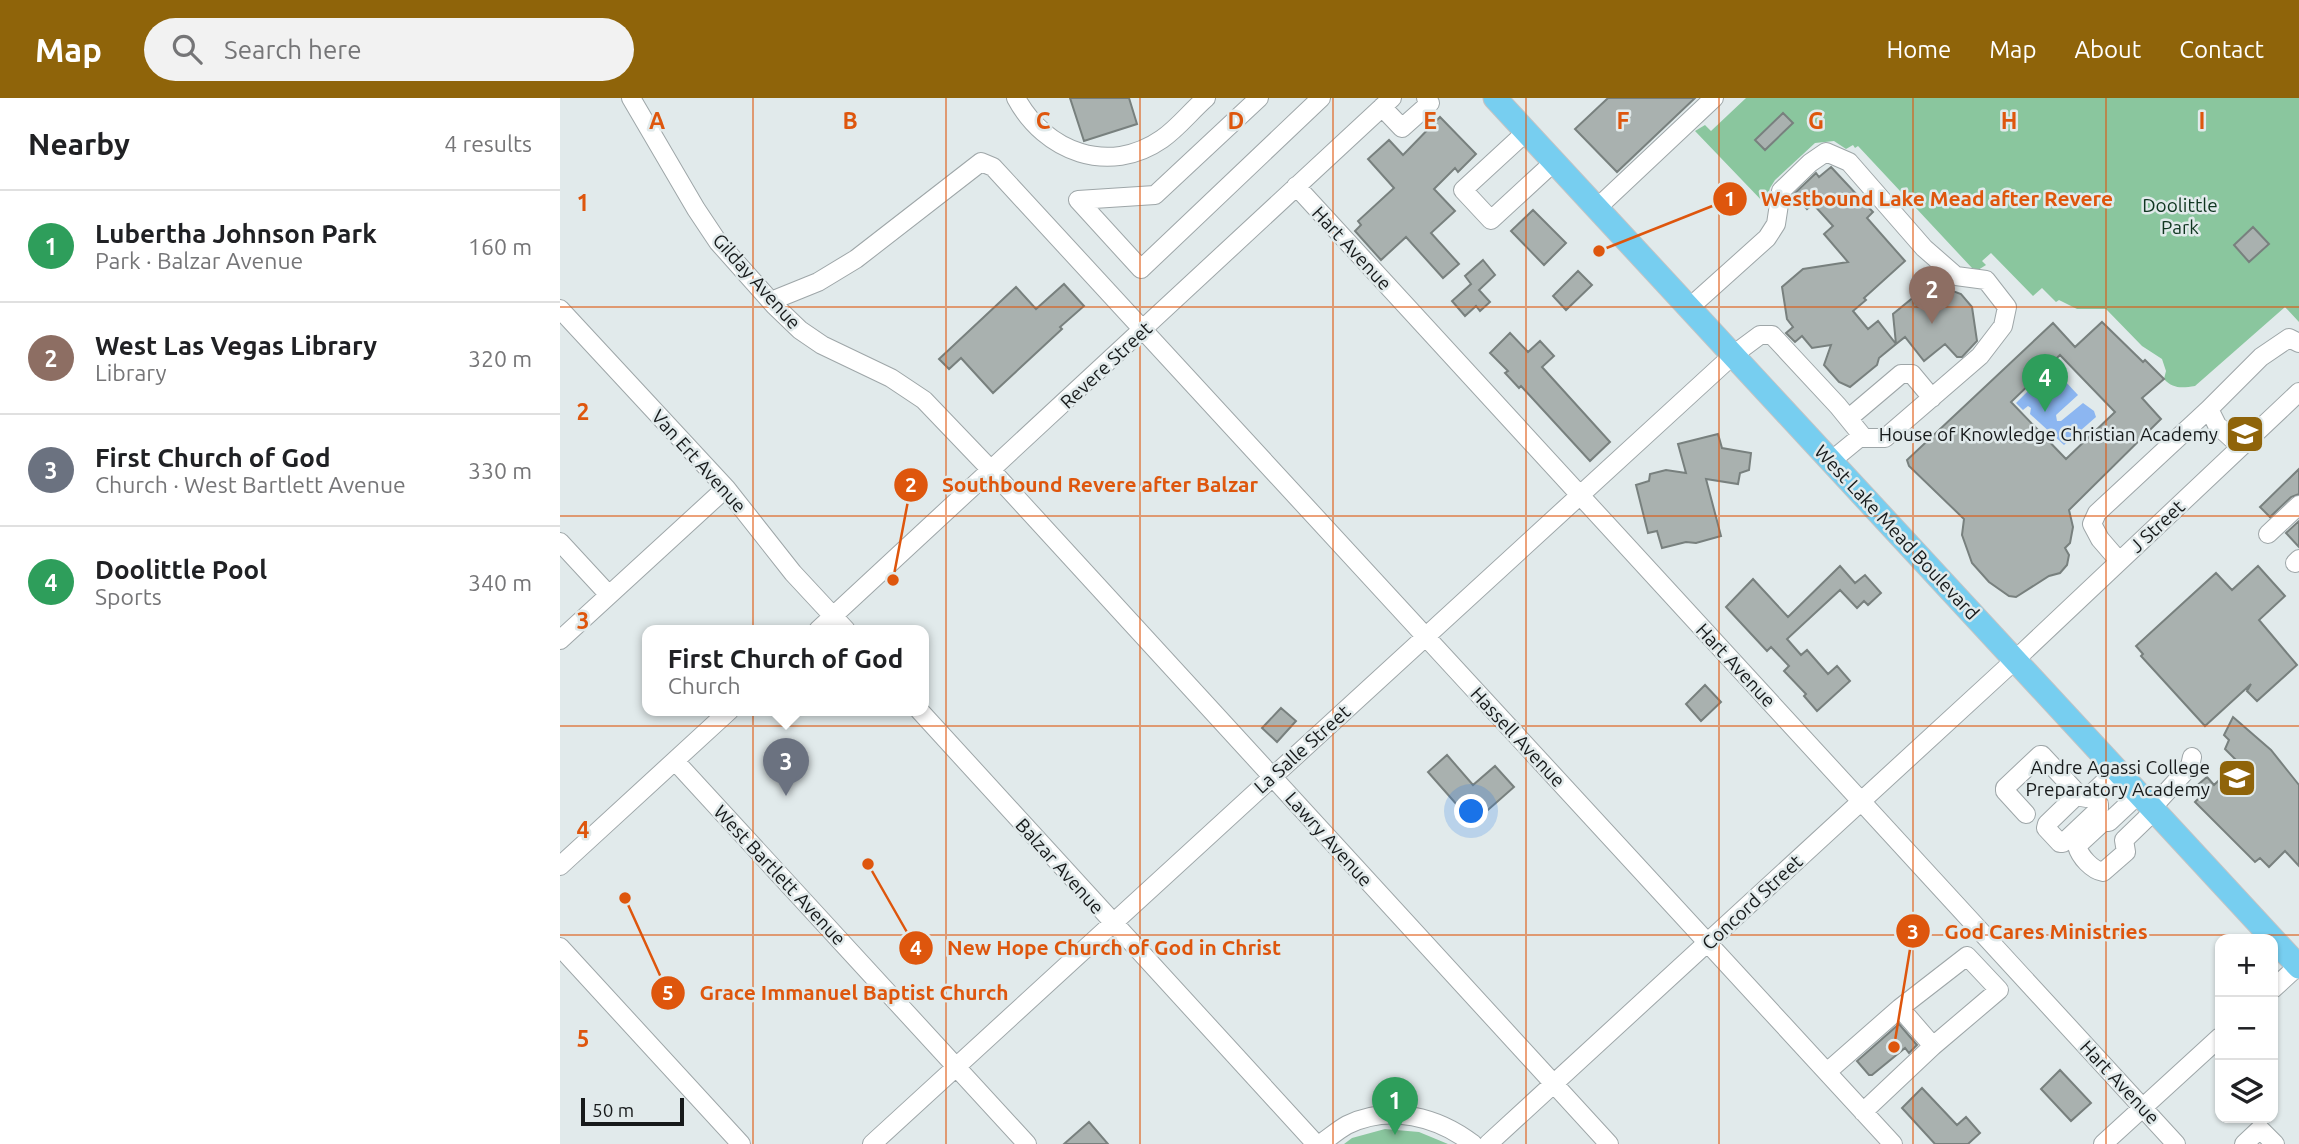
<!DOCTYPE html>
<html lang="en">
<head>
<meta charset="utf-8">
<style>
  body { margin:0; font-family:Ubuntu,sans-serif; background:#f2f2f2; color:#202124 }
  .controls { position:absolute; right:21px; bottom:21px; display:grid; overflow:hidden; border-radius:14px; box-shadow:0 2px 5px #0004 }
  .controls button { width:63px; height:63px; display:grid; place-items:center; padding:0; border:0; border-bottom:2px solid #e0e0e0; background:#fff; color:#202124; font:35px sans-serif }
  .scale { position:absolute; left:21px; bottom:18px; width:103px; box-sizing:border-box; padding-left:7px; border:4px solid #171a1b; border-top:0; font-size:19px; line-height:24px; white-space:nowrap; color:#171a1b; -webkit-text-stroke:5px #e1eaeb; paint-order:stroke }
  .you { position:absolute; left:912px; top:714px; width:24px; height:24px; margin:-18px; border:5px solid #fff; border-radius:50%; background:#1a73e8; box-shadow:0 0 0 10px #1a73e833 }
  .badge { display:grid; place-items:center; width:46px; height:46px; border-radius:50%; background:#8f640a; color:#fff; font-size:23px; font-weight:700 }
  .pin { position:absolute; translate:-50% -58px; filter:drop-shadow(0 2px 4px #0008) }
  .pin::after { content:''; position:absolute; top:37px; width:24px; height:21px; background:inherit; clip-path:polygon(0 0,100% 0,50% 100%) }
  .popup { position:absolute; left:82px; top:527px; width:287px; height:91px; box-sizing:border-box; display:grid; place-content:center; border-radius:14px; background:#fff; filter:drop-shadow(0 2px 5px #0005); font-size:23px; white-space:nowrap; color:#757577 }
  .popup b { font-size:26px; color:#202124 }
  .popup::after { content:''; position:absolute; left:50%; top:100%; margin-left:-14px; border:14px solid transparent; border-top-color:#fff }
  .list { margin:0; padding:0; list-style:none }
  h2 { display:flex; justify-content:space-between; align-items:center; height:91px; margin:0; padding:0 28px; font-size:30px }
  h2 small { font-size:23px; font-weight:400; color:#757577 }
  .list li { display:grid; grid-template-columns:46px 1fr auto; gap:21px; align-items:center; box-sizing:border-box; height:112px; padding:0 28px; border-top:2px solid #e0e0e0 }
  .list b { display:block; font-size:26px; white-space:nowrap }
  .list p { margin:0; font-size:23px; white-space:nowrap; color:#757577 }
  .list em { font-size:23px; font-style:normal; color:#757577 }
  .icon { flex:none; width:38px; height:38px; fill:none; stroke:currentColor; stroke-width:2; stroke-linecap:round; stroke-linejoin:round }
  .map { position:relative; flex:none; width:1739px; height:1046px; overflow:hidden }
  header { display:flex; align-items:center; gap:42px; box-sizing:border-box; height:98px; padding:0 35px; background:#8f640a; color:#fff }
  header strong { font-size:33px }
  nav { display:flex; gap:38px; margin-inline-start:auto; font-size:24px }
  .search { width:490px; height:63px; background:#f2f2f2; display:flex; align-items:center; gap:18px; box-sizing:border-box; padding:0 24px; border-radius:38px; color:#757577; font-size:26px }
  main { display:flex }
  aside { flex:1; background:#fff }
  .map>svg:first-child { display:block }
  .green { fill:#8ac69e }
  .water { fill:#8cb6f1 }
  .building { fill:#a9b1af; stroke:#78807e; stroke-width:2; fill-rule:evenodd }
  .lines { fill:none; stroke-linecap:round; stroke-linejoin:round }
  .minor-casing { stroke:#9ea6a8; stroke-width:20 }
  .major-casing { stroke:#c3c3c4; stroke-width:25 }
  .minor { stroke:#fff; stroke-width:18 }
  .major { stroke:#77cef0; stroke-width:23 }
  .grid { fill:none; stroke:#de560d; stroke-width:2; stroke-opacity:0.55 }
  .labels { text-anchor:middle; stroke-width:5; stroke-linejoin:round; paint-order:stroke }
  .park-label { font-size:19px; fill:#0f3620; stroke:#e1eaeb }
  .street-label { font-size:19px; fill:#171a1b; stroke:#e1eaeb }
  .poi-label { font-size:19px; fill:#171a1b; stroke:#e1eaeb; text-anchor:end }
  .grid-label { font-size:23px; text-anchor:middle; font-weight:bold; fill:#de560d; stroke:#e1eaeb; stroke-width:5; stroke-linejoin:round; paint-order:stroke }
  .leader { fill:none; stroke:#de560d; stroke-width:2.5 }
  .callout-dot { fill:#de560d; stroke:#e1eaeb; stroke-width:2.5 }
  .mark-label { font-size:21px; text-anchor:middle; font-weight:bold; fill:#fff }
  .callout-label { font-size:21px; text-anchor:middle; font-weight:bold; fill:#de560d; stroke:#e1eaeb; stroke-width:5; stroke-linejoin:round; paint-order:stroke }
</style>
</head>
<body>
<header>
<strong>Map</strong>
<div class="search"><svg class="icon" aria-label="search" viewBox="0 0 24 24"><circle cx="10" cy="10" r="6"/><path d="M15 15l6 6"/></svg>Search here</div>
<nav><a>Home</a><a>Map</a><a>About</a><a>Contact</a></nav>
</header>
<main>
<aside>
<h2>Nearby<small>4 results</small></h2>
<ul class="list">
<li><span class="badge" style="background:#2e9e5b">1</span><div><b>Lubertha Johnson Park</b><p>Park · Balzar Avenue</p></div><em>160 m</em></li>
<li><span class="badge" style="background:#8d6e63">2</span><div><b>West Las Vegas Library</b><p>Library</p></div><em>320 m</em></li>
<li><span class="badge" style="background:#6b7280">3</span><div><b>First Church of God</b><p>Church · West Bartlett Avenue</p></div><em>330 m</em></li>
<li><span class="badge" style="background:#2e9e5b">4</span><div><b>Doolittle Pool</b><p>Sports</p></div><em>340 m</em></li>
</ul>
</aside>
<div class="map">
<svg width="1739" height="1046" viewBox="0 0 1739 1046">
  <rect width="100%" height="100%" fill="#e1eaeb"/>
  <!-- green -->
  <path class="green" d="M1186,0H1739V224L1725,209L1635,288C1622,290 1613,291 1604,281L1606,273L1602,261L1582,248L1546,211H1517L1499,202L1496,204L1482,190L1473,198L1431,155L1422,163L1426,167L1418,172L1412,170L1298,48L1295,50L1293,47L1286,51L1274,43L1255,45L1215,82L1210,90L1205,106L1135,33L1145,27L1151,33Z
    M825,1031L859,1034L888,1046H784L792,1040Z"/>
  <!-- water -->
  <path class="water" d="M1504,282L1518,297L1496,317L1497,323H1501L1523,305L1534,313L1536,319L1504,347L1470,316L1471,310L1468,308L1463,312L1456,305L1468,293L1483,301Z"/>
  <!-- building -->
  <path class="building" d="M510,0H569L577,26L524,43Z
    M1048,0H1135L1057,74L1015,31Z
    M1223,15L1233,25L1205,52L1195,42Z
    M880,19L916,56L898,74L895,70L874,91L895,113L871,135L899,166L883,180L846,139L821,162L795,133L801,127L798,123L834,90L808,61L829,42L843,57Z
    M1271,69L1313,114L1307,120L1345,163L1304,200L1306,202L1293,213L1308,231L1318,223L1336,246L1319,260L1317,267L1290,289L1279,284L1264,267L1271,247L1252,250L1242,238L1235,244L1226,235L1233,229L1227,221L1222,189L1243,171L1288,164L1264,136L1273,128L1253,106L1247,111L1234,96L1256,75L1259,79Z
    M973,112L1006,145L984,167L951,133Z
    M1693,129L1709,146L1689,164L1674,147Z
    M923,162L935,177L919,192L930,204L920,213L916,208L905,218L892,203L911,186L905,178Z
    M1018,173L1032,187L1006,212L993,198Z
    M1371,185L1401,196L1412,209L1417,243L1402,259H1397L1385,246L1364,263L1345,239L1336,246L1333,216Z
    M504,186L524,208L500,229L502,231L433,295L401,260L389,271L379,261L456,189L476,211Z
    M1542,224L1583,264L1585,262L1604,281L1582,300L1601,321L1509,412L1513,429L1510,445L1505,450L1509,457L1507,467L1500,475L1489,478L1456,499L1449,498L1429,484L1412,465L1402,437L1404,421L1349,368L1347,362L1493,225L1515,249ZM1500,257L1555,314L1506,361L1451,304Z
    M950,235L968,254L980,243L994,258L982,269L1050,344L1030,363L961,288L959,290L945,275L948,273L930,255Z
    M1158,336L1162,350L1191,355L1189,372L1180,375L1178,386L1146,381L1161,438L1136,445L1126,444L1102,450L1097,433L1088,435L1076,387L1089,383L1090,376L1106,372L1126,375L1118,346Z
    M1739,371V396L1731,399L1710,419L1700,409Z
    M1739,423V449L1726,435Z
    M1280,468L1295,485L1305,477L1321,495L1308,507L1304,503L1297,510L1280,492L1227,541L1241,557L1247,552L1268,576L1277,568L1290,583L1257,613L1244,598L1246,596L1224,573L1229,568L1211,549L1207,553L1166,509L1193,481L1228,519Z
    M1698,468L1725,498L1699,522L1737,567L1697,603L1687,593L1691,586L1645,628L1581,558L1583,556L1576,548L1656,475L1672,492Z
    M1145,587L1161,604L1141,623L1126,606Z
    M721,610L736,623L717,644L702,630Z
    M1673,619L1711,652L1739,687V768L1725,753L1709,769L1700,760L1695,764L1635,704L1641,698L1634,690L1647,679L1654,687L1678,664L1665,651L1669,642L1664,637Z
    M887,657L913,687L935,668L954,689L913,725L868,674Z
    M1339,926L1357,947L1349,955L1345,950L1312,977H1309L1297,963Z
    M1500,972L1531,1005L1511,1023L1481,991Z
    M1362,990L1397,1027L1406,1019L1420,1035L1408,1046H1375L1342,1010Z
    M529,1024L548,1046H504Z"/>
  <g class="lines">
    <!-- minor casing -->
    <g class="minor-casing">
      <path id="minor" d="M71,0L136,111L158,144L215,208L240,232L262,247L331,280L364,302L432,373L1049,1046
        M456,0C485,54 549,78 602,41C618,30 631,13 646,0
        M699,0L595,97L518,102L581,171L761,0
        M822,9L842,30L870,5L866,0
        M966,34L903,92L931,122L994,64
        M736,88L1616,1046
        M1037,110L1154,0
        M211,203L258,184L296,161L421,64L433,69L1333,1046
        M1129,210L1207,140L1216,126L1221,93L1250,65L1266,54L1289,64L1364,150L1396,178L1426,182L1447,209L1443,228L1420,258L1325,340H1299L1271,363
        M0,211L166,390L233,475L286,532
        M1289,320L1341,276H1352L1372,300
        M1681,349L1657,327L1649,311L1701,259L1729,240L1739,245
        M1708,436L1739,407
        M0,444L49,497
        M1559,463L1540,441L1532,426L1537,415L1649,311
        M1735,465L1739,461
        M258,532L832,0
        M0,542L166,390
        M359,612L756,1046
        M115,663L467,1046
        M1518,696L1487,726L1486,730L1500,745H1503L1539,711V706L1530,697
        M1579,696L1549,724H1543L1517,748C1520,759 1532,772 1543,774L1566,754L1564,742L1594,713
        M1592,710L1630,668L1632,659
        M1466,716L1445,693V690L1480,657H1482L1521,699L1527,700L1557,672
        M0,768L170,612
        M0,849L181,1046
        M1713,891L1739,867
        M1340,910L1407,858L1439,892L1373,948
        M1267,974L1340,910L1373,948L1303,1014
        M312,1046L1173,257L1200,237H1212L1278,308L1304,340
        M760,1046C769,1040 778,1032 787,1027C830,1006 878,1019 913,1046
        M928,1046L1455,562L1739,294
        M1543,1046L1660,939
        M1684,1046L1700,1031L1715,1046"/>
    </g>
    <!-- major casing -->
    <g class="major-casing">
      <path id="major" d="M935,0L1739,869"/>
    </g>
    <!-- minor -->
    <use href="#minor" class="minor"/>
    <!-- major -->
    <use href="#major" class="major"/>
  </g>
  <!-- grid -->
  <path class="grid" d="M193,0V1046M386,0V1046M580,0V1046M773,0V1046M966,0V1046M1159,0V1046M1353,0V1046M1546,0V1046M0,209H1739M0,418H1739M0,628H1739M0,837H1739"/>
  <!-- icons -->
  <defs>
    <g id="school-square" transform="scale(2.0125)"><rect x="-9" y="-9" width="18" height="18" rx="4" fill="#8f640a" stroke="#e1eaeb"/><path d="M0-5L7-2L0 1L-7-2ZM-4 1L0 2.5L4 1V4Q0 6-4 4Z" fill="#fff"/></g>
  </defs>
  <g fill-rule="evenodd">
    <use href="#school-square" x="1685" y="336"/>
    <use href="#school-square" x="1677" y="680"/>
  </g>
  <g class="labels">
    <!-- park labels -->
    <g class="park-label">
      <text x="1620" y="114">Doolittle<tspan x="1620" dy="22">Park</tspan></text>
    </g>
    <!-- street labels -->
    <g class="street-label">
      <text transform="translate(792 150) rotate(47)" y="7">Hart Avenue</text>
      <text transform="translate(197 183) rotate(48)" y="7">Gilday Avenue</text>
      <text transform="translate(546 267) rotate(-43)" y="7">Revere Street</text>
      <text transform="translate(139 363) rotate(48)" y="7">Van Ert Avenue</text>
      <text transform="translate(1597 428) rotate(-43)" y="7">J Street</text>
      <text transform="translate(1337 434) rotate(47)" y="7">West Lake Mead Boulevard</text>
      <text transform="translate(1176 567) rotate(47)" y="7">Hart Avenue</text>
      <text transform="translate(958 639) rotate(47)" y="7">Hassell Avenue</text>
      <text transform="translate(742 651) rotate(-42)" y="7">La Salle Street</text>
      <text transform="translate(769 741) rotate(48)" y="7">Lawry Avenue</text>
      <text transform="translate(500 768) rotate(48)" y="7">Balzar Avenue</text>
      <text transform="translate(220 777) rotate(47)" y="7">West Bartlett Avenue</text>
      <text transform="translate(1192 804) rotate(-43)" y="7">Concord Street</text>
      <text transform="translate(1560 984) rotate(47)" y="7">Hart Avenue</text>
    </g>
    <!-- poi labels -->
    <g class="poi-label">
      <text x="1658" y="343">House of Knowledge Christian Academy</text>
      <text x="1650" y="676">Andre Agassi College<tspan x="1650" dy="22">Preparatory Academy</tspan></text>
    </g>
  </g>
  <g class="grid-label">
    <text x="97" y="31">A</text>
    <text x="290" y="31">B</text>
    <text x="483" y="31">C</text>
    <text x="676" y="31">D</text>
    <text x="870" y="31">E</text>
    <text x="1063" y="31">F</text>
    <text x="1256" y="31">G</text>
    <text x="1449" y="31">H</text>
    <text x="1642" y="31">I</text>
    <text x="23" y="113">1</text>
    <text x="23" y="322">2</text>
    <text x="23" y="531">3</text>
    <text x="23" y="740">4</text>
    <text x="23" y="949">5</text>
  </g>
  <!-- callouts -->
  <path class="leader" d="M1039 153L1170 101M333 482L351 387M1334 949L1353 833M308 766L356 850M65 800L108 895"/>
  <g class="callout-dot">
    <circle cx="1039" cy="153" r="7"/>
    <circle cx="333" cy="482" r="7"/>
    <circle cx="1334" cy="949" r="7"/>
    <circle cx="308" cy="766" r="7"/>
    <circle cx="65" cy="800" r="7"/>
    <circle cx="1170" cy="101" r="18"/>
    <circle cx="351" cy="387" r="18"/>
    <circle cx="1353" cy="833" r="18"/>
    <circle cx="356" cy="850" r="18"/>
    <circle cx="108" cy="895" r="18"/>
  </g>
  <g class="mark-label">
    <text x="1170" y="108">1</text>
    <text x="351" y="394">2</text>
    <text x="1353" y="841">3</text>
    <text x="356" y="857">4</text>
    <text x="108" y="902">5</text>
  </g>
  <g class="callout-label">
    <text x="1377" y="108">Westbound Lake Mead after Revere</text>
    <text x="540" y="394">Southbound Revere after Balzar</text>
    <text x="1486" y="841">God Cares Ministries</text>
    <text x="554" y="857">New Hope Church of God in Christ</text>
    <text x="294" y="902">Grace Immanuel Baptist Church</text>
  </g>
</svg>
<div class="controls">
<button>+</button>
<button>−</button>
<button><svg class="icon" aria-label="layers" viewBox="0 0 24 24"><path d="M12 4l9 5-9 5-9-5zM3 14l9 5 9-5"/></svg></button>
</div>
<div class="scale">50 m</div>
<div class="you"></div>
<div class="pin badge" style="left:835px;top:1037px;background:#2e9e5b">1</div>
<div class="pin badge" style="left:1372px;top:226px;background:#8d6e63">2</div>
<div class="pin badge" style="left:226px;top:698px;background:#6b7280">3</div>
<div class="popup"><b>First Church of God</b>Church</div>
<div class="pin badge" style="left:1485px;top:314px;background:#2e9e5b">4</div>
</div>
</main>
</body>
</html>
